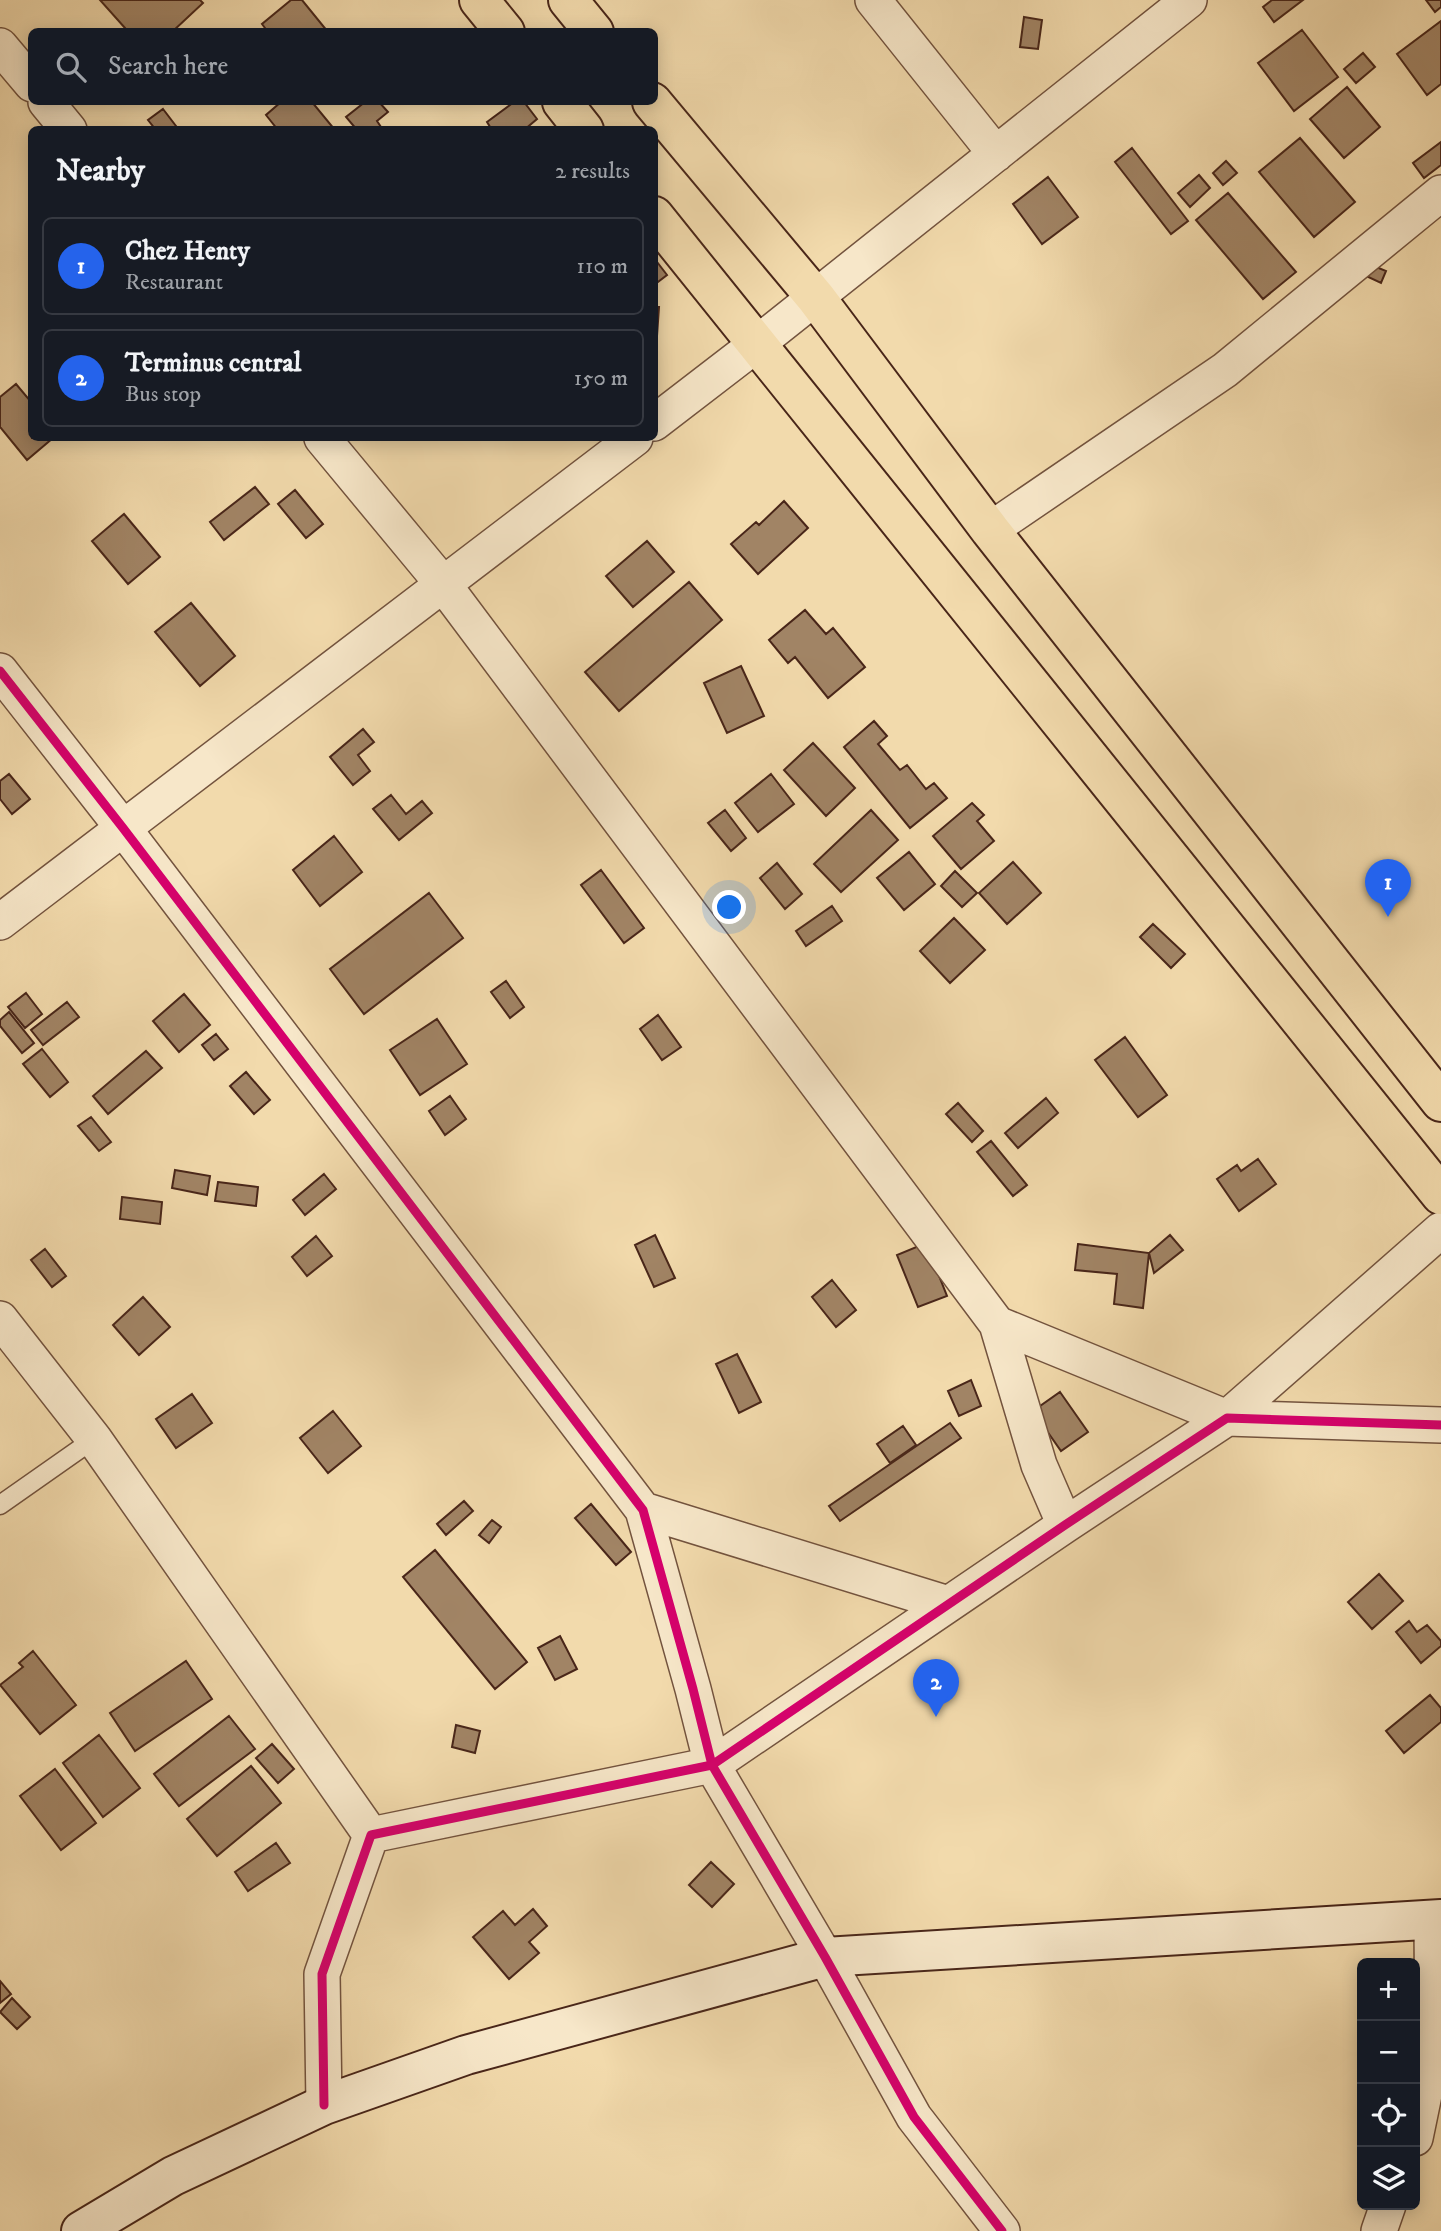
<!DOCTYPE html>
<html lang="en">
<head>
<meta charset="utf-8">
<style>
  body { margin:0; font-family:"IM FELL DW Pica",serif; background:#20242c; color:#f1f3f6 }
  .controls { position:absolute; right:21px; bottom:21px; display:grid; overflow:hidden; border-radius:10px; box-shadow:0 4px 18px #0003 }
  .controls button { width:63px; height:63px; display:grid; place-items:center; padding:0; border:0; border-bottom:2px solid #363941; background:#171b24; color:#f1f3f6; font:35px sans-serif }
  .you { position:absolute; left:730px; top:908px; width:24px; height:24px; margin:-18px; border:5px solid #fff; border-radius:50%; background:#1a73e8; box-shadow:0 0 0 10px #1a73e833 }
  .badge { display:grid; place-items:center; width:46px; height:46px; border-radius:50%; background:#2563eb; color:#fff; font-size:23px; font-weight:700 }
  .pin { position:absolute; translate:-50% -58px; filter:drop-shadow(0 2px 4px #0008) }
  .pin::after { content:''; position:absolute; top:37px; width:24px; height:21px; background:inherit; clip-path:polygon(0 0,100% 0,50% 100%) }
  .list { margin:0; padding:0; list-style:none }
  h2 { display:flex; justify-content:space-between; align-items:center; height:91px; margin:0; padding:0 28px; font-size:30px }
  h2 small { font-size:23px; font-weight:400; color:#9ea1a6 }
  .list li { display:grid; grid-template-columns:46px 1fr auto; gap:21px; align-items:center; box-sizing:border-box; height:98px; margin:0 14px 14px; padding:0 14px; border:2px solid #363941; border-radius:10px }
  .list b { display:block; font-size:26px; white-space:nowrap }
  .list p { margin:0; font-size:23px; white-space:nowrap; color:#9ea1a6 }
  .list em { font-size:23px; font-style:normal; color:#9ea1a6 }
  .icon { flex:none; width:38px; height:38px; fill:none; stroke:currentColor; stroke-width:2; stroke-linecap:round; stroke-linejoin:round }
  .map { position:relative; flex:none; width:1441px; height:2231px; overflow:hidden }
  .search { position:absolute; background:#171b24; box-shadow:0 4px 18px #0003; left:28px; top:28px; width:630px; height:77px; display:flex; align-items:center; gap:18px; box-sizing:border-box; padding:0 24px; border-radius:10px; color:#9ea1a6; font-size:26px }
  .panel { position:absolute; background:#171b24; box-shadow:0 4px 18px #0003; left:28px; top:126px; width:630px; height:315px; border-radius:10px }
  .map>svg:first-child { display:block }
  .building { fill:#a18465; stroke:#492619; stroke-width:2 }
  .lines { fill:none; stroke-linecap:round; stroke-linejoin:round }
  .lane-casing { stroke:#73533e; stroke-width:21 }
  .street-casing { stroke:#73533e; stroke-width:38 }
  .secondary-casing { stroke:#492619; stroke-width:42 }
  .primary-casing { stroke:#492619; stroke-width:42 }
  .lane { stroke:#f7e7c9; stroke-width:18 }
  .street { stroke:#f7e7c9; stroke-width:35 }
  .secondary { stroke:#f7e7c9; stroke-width:38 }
  .primary { stroke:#f2daac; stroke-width:38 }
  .cycleway-casing { stroke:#f7e7c9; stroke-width:13 }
  .cycleway { stroke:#d6006c; stroke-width:9 }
</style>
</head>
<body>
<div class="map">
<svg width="1441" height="2231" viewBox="0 0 1441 2231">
  <rect width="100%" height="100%" fill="#f2daac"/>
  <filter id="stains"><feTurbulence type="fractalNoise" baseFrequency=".00286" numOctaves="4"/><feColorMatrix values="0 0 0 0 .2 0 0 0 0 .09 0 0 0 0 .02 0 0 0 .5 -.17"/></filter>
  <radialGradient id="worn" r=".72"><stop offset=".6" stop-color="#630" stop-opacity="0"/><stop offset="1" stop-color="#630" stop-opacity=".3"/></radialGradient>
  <!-- building -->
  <path class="building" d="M100,0H200L203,3L172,32H123L125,28Z
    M291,0H302L328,32H268L262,24Z
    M1272,0H1303L1274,22L1263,7Z
    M1426,0H1441V7L1435,12Z
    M1024,17L1042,20L1038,49L1020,47Z
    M1441,21V84L1427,95L1397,54Z
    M1302,30L1338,77L1294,111L1258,63Z
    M1363,53L1375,67L1356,83L1344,69Z
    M1347,87L1380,127L1344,158L1310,119Z
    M281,102H312L335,130H278L266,115Z
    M365,102H379L388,112L377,121L383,130H357L346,117Z
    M514,102H524L537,119L524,130H492L487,122Z
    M163,109L179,130H156L148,120Z
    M1300,138L1355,202L1314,237L1259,172Z
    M1441,142V165L1424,178L1413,163Z
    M1132,148L1188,221L1171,234L1115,162Z
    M1226,161L1237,173L1223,185L1213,173Z
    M1199,175L1210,188L1190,207L1178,193Z
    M1048,177L1078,217L1042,244L1013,204Z
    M1228,193L1296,272L1263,299L1196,220Z
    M654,258L667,275L654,285Z
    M1369,264L1386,271L1381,283L1364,275Z
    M654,307H659L657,336H654Z
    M16,384L32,403V438H53L27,460L0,427V397Z
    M255,487L269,504L224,540L210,522Z
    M295,490L323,524L306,538L278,504Z
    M784,501L808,528L758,574L731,544L756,522L759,525Z
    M124,514L160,557L128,584L92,541Z
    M647,541L674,572L633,607L606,576Z
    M689,582L722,620L619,711L585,672Z
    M191,603L235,656L200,686L155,632Z
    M805,610L826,634L833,628L865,667L828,698L795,657L788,663L769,640Z
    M741,666L764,716L727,733L704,683Z
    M874,721L887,736L878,744L900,770L907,765L926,789L934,783L947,798L910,828L844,747Z
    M363,729L374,742L358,755L370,771L353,785L330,757Z
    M813,743L855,788L826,816L784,770Z
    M9,774L30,799L12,814L0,799V781Z
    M771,774L794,804L758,832L735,803Z
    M391,795L406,814L422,801L432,813L399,840L373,809Z
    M972,803L984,815L977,821L994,841L961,869L933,836Z
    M725,810L746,838L731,851L708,823Z
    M871,810L898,840L841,892L814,864Z
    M334,836L362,872L320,906L293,870Z
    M909,852L935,884L904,910L877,878Z
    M1013,862L1041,893L1007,924L979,893Z
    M777,863L802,894L785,909L760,878Z
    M601,870L644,928L624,943L581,885Z
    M955,871L977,893L962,907L941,886Z
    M429,893L463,938L364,1014L330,969Z
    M832,906L842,921L806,946L796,931Z
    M954,918L985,950L950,983L920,951Z
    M1153,924L1185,954L1171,968L1140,937Z
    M506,981L524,1007L510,1018L491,992Z
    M26,993L42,1014L25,1028L8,1007Z
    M184,994L210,1025L179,1052L153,1021Z
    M67,1002L79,1017L43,1045L31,1030Z
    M9,1012L34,1043L22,1053L0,1026V1020Z
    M658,1015L681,1047L662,1060L640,1029Z
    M437,1019L467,1064L420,1095L390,1050Z
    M216,1034L228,1049L214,1060L202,1045Z
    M1125,1037L1167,1095L1138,1117L1095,1060Z
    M42,1049L68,1082L50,1097L23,1064Z
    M146,1051L162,1068L108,1114L93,1096Z
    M246,1072L270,1100L254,1114L230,1086Z
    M450,1096L466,1119L445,1135L429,1111Z
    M1046,1098L1058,1113L1018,1148L1005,1133Z
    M958,1103L983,1131L972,1142L946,1114Z
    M91,1117L111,1142L99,1151L78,1126Z
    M991,1141L1027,1185L1013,1196L977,1152Z
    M1258,1159L1276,1184L1239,1211L1217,1179L1237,1165L1241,1171Z
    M175,1170L210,1176L207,1195L172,1188Z
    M324,1174L336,1189L305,1215L293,1200Z
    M218,1182L258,1187L256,1206L215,1201Z
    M122,1197L162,1202L160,1224L120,1219Z
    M655,1235L675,1278L654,1287L635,1245Z
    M1170,1235L1183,1250L1154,1273L1149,1253Z
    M316,1236L332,1256L307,1276L292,1257Z
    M926,1243L947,1296L918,1307L897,1255Z
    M1078,1244L1149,1253L1143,1308L1114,1304L1117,1274L1075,1270Z
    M45,1249L66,1276L52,1287L31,1260Z
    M832,1280L856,1310L836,1327L812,1297Z
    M143,1297L170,1327L139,1355L113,1325Z
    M737,1354L761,1402L739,1413L716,1364Z
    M971,1380L981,1406L959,1416L948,1391Z
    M1060,1392L1088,1432L1061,1451L1033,1411Z
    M192,1394L212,1423L176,1448L156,1419Z
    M333,1411L361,1446L328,1473L300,1438Z
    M950,1423L961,1438L840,1521L829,1506Z
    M903,1426L916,1445L890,1463L877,1444Z
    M464,1501L473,1511L446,1535L437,1524Z
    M591,1504L631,1552L616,1565L575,1518Z
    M492,1520L501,1527L489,1543L479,1535Z
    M435,1550L527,1662L495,1689L403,1577Z
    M1379,1574L1403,1601L1372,1629L1348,1602Z
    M1409,1621L1417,1632L1427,1625L1441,1641V1646L1421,1663L1396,1632Z
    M560,1636L577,1669L555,1680L538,1648Z
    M33,1651L76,1705L40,1734L0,1685L23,1667L19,1663Z
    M186,1661L212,1699L135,1751L110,1713Z
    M1430,1695L1441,1708V1722L1404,1753L1386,1731Z
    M229,1716L255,1749L179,1806L154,1774Z
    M456,1725L480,1731L475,1753L452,1747Z
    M99,1735L140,1788L103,1817L63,1763Z
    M272,1744L294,1769L278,1783L256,1758Z
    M251,1766L281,1803L217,1856L187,1819Z
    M55,1769L96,1823L61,1850L20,1796Z
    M276,1843L290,1863L248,1891L235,1872Z
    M711,1862L734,1884L712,1907L689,1885Z
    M533,1909L547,1926L529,1942L539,1953L509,1979L473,1937L503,1911L515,1925Z
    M0,1981L11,1994L0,2003Z
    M12,1998L30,2017L17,2029L0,2012Z"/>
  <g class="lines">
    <!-- lane casing -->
    <g class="lane-casing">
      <path id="lane" d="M0,1505L94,1439"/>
    </g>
    <!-- street casing -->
    <g class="street-casing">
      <path id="street" d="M873,0L996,154
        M0,46L32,84
        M46,102L69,130
        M654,423L758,343L1189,0
        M322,438L443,584L997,1324L1039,1465L1065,1525
        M990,530L1225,370L1441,193
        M0,671L123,828L643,1510L693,1689L712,1765L825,1957L914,2117L1002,2231
        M0,922L635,438
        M0,1319L94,1439L371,1835
        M997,1324L1227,1418L1441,1230
        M643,1510L948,1604
        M324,2105L322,1974L371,1835L712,1765L1065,1525L1227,1418L1441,1425
        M1415,2138L1433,2051L1432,1921
        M1379,2231L1388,2205"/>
    </g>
    <!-- secondary casing -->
    <g class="secondary-casing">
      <path id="secondary" d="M81,2231L173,2176L324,2105L466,2055L825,1957L1441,1919"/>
    </g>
    <!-- primary casing -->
    <g class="primary-casing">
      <path id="primary" d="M479,0L505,32
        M568,0L594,32
        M562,102L584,130
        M652,102L816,298L990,530L1441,1102
        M654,216L1441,1195"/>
    </g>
    <!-- lane -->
    <use href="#lane" class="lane"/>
    <!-- street -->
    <use href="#street" class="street"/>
    <!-- secondary -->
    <use href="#secondary" class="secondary"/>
    <!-- primary -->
    <use href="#primary" class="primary"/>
    <!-- cycleway casing -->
    <g class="cycleway-casing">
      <path id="cycleway" d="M0,671L123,828L643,1510L693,1689L712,1765L825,1957L914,2117L1002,2231
        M324,2105L322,1974L371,1835L712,1765L1065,1525L1227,1418L1441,1425"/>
    </g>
    <!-- cycleway -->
    <use href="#cycleway" class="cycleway"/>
  </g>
  <rect width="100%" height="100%" filter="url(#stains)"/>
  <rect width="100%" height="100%" fill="url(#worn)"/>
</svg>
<div class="controls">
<button>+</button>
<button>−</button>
<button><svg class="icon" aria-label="locate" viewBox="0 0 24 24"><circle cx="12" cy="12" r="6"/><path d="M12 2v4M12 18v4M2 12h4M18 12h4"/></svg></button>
<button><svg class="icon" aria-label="layers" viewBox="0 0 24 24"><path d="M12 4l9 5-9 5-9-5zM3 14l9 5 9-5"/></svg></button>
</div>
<div class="you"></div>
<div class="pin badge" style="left:1388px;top:917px">1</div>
<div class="pin badge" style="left:936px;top:1717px">2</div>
<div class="search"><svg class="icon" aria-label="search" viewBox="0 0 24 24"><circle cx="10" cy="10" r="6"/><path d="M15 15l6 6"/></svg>Search here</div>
<section class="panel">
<h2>Nearby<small>2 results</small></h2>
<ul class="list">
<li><span class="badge">1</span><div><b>Chez Henty</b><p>Restaurant</p></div><em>110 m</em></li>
<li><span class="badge">2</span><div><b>Terminus central</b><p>Bus stop</p></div><em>150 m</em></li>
</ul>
</section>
</div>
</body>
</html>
